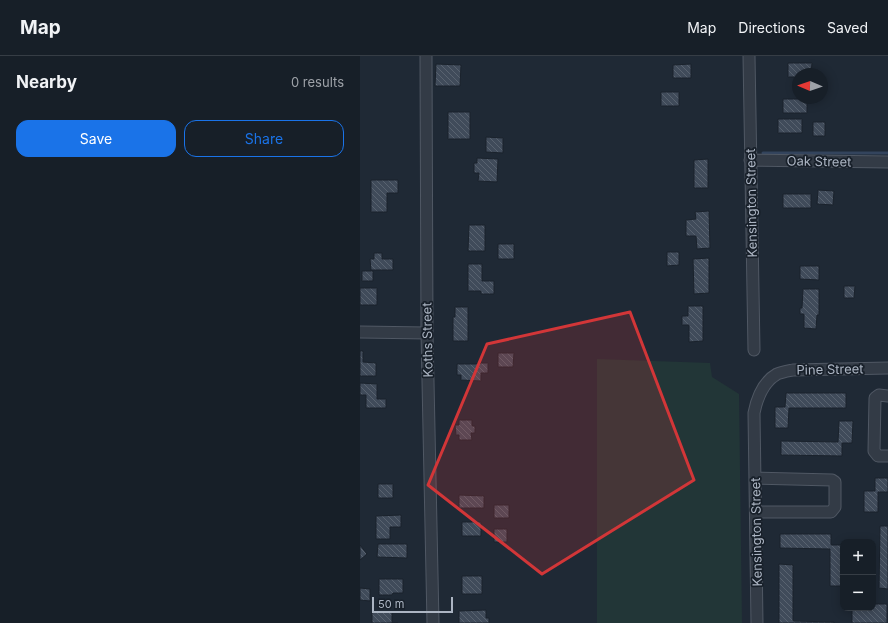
<!DOCTYPE html>
<html lang="en">
<head>
<meta charset="utf-8">
<style>
  body { margin:0; font-family:Inter,sans-serif; background:#242c34; color:#f1f3f6 }
  .controls { position:absolute; right:12px; bottom:12px; display:grid; overflow:hidden; border-radius:8px; box-shadow:0 2px 10px #0003 }
  .controls button { width:36px; height:36px; display:grid; place-items:center; padding:0; border:0; border-bottom:1px solid #363d45; background:#171f28; color:#f1f3f6; font:20px sans-serif }
  .compass { position:absolute; left:432px; top:12px; width:36px; height:36px; border-radius:50%; background:#171f28; box-shadow:0 2px 10px #0003; rotate:272deg }
  .scale { position:absolute; left:12px; bottom:10px; width:81px; box-sizing:border-box; padding-left:4px; border:2px solid #acb5c3; border-top:0; font-size:11px; line-height:14px; white-space:nowrap; color:#acb5c3; -webkit-text-stroke:3px #18202a; paint-order:stroke }
  .list { margin:0; padding:0; list-style:none }
  h2 { display:flex; justify-content:space-between; align-items:center; height:52px; margin:0; padding:0 16px; font-size:17px }
  h2 small { font-size:13px; font-weight:400; color:#9ea2a8 }
  .actions { display:flex; gap:8px; padding:12px 16px }
  .actions a { flex:1; padding:9px 0; border:1px solid #1a73e8; border-radius:12px; text-align:center; font-size:14px; color:#1a73e8 }
  .actions .main { background:#1a73e8; color:#fff }
  .map { position:relative; flex:none; width:528px; height:567px; overflow:hidden }
  header { display:flex; align-items:center; gap:24px; box-sizing:border-box; height:56px; padding:0 20px; background:#171f28; border-bottom:1px solid #363d45 }
  header strong { font-size:19px }
  nav { display:flex; gap:22px; margin-inline-start:auto; font-size:14px }
  main { display:flex }
  aside { flex:1; background:#171f28 }
  .map>svg:first-child { display:block }
  .grass { fill:#223637 }
  .lines { fill:none; stroke-linecap:round; stroke-linejoin:round }
  .stream { stroke:#33445d; stroke-width:3 }
  .building { fill:url(#building-back-hatch); stroke:#1a222c }
  .minor-casing { stroke:#505864; stroke-width:13 }
  .minor { stroke:#333b46; stroke-width:11 }
  .marked { fill:#d23638; fill-opacity:0.2; stroke:#d23638; stroke-width:3; stroke-linejoin:round }
  .labels { text-anchor:middle; stroke-width:3.5; stroke-linejoin:round; paint-order:stroke }
  .street-label { font-size:13px; fill:#acb5c3; stroke:#18202a }
</style>
</head>
<body>
<header>
<strong>Map</strong>
<nav><a>Map</a><a>Directions</a><a>Saved</a></nav>
</header>
<main>
<aside>
<h2>Nearby<small>0 results</small></h2>
<ul class="list">
</ul>
<div class="actions"><a class="main">Save</a><a>Share</a></div>
</aside>
<div class="map">
<svg width="528" height="567" viewBox="0 0 528 567">
  <defs>
    <pattern id="building-back-hatch" width="6" height="6" patternUnits="userSpaceOnUse"><rect width="6" height="6" fill="#404b5a"/><path d="M-1 5l2 2M0 0l6 6M5-1l2 2" fill="none" stroke="#596370"/></pattern>
  </defs>
  <rect width="100%" height="100%" fill="#1f2935"/>
  <!-- grass -->
  <path class="grass" d="M237,303L350,307L352,321L379,338L382,567H237Z"/>
  <g class="lines">
    <!-- stream -->
    <path class="stream" d="M403,97H528"/>
  </g>
  <!-- building -->
  <path class="building" d="M428,7H452L451,18H438V21H428Z
    M76,8L101,9L100,30H75Z
    M331,8V22H313V9Z
    M301,36H319V50H301Z
    M423,43H447V57H423Z
    M88,56H110V83H88Z
    M418,63H442V77H418Z
    M453,66H465V80H453Z
    M126,81L143,82V97L126,96Z
    M117,102L138,103L137,126L118,125L119,117H114V107H117Z
    M348,103V132H334V104Z
    M11,124H38V137H27V156H11Z
    M458,134L474,135L473,149L457,148Z
    M423,138H451V152H423Z
    M349,155L350,192L337,193L336,180H326V164L336,163L335,156Z
    M109,169H125V195H108Z
    M138,188H154V203H138Z
    M307,196H319V209L307,210Z
    M14,197H22V203H33V214H11L10,203H14Z
    M349,202V237L334,238L333,203Z
    M108,208H122V225H134V238H121V235H108Z
    M440,210H459V224L440,223Z
    M2,215H13V225H2Z
    M484,230H495L494,242H484Z
    M0,232H17V249H0Z
    M443,233H459V259H457L456,273L444,272V258H440V252H442Z
    M328,250H343V285L329,286V269H322V260H328Z
    M95,251H108V285H93V261H95Z
    M0,295H3V306L16,307V320H0Z
    M138,297H154L153,311H138Z
    M121,307H128V317H121V325L101,324V319H97V308H120Z
    M0,327L17,328V343H26V352H6V339H0Z
    M426,337H486V352H429L428,372H415V351H425Z
    M99,364H112V370H115V377H111L112,384H99V379H96L95,369H99Z
    M479,365H493L492,387H482V400L421,399V385L478,386Z
    M515,422H528V436H518V456H504V435H515Z
    M18,428H33V442H18Z
    M99,439L124,440V452H99Z
    M134,449H149V462H134Z
    M41,459V471H30V483H16V460Z
    M102,466H121V480H102Z
    M520,470H528V533L519,532Z
    M134,473H147V486H134Z
    M420,478H471V489H483V530H470V493L420,492Z
    M18,488H47V502L17,501Z
    M0,489L7,498L0,504Z
    M419,508L433,509V565L474,566V567H419Z
    M102,520H122V538H102Z
    M19,523H43V537H33L32,539H19Z
    M0,532L10,533V545L0,544Z
    M513,548H527V567H492V552H513Z
    M126,554V562H129V567H99V555Z
    M12,556H32V567H38H12Z"/>
  <g class="lines">
    <!-- minor casing -->
    <g class="minor-casing">
      <path id="minor" d="M66,0L67,277L73,567
        M389,0L394,294
        M390,104L528,106
        M0,276L67,277
        M528,340L519,339L515,342L514,395L518,400H528
        M395,422L472,424L475,426V451L471,456H396
        M397,567L394,357C397,342 403,326 417,318C422,316 428,315 433,314L528,312"/>
    </g>
    <!-- minor -->
    <use href="#minor" class="minor"/>
  </g>
  <!-- marked area -->
  <path class="marked" d="M270,256L334,424L182,518L68,429L127,288Z"/>
  <g class="labels">
    <!-- street labels -->
    <g class="street-label">
      <text transform="translate(459 105) rotate(1)" y="5">Oak Street</text>
      <text transform="translate(391 147) rotate(-91)" y="5">Kensington Street</text>
      <text transform="translate(67 284) rotate(-91)" y="5">Koths Street</text>
      <text transform="translate(470 313) rotate(-1)" y="5">Pine Street</text>
      <text transform="translate(396 476) rotate(-91)" y="5">Kensington Street</text>
    </g>
  </g>
</svg>
<div class="controls">
<button>+</button>
<button>−</button>
</div>
<svg class="compass" viewBox="-18 -18 36 36"><path d="M0-13l5 13h-10z" fill="#e53935"/><path d="M0 13l5-13h-10z" fill="#9ea2a8"/></svg>
<div class="scale">50 m</div>
</div>
</main>
</body>
</html>
